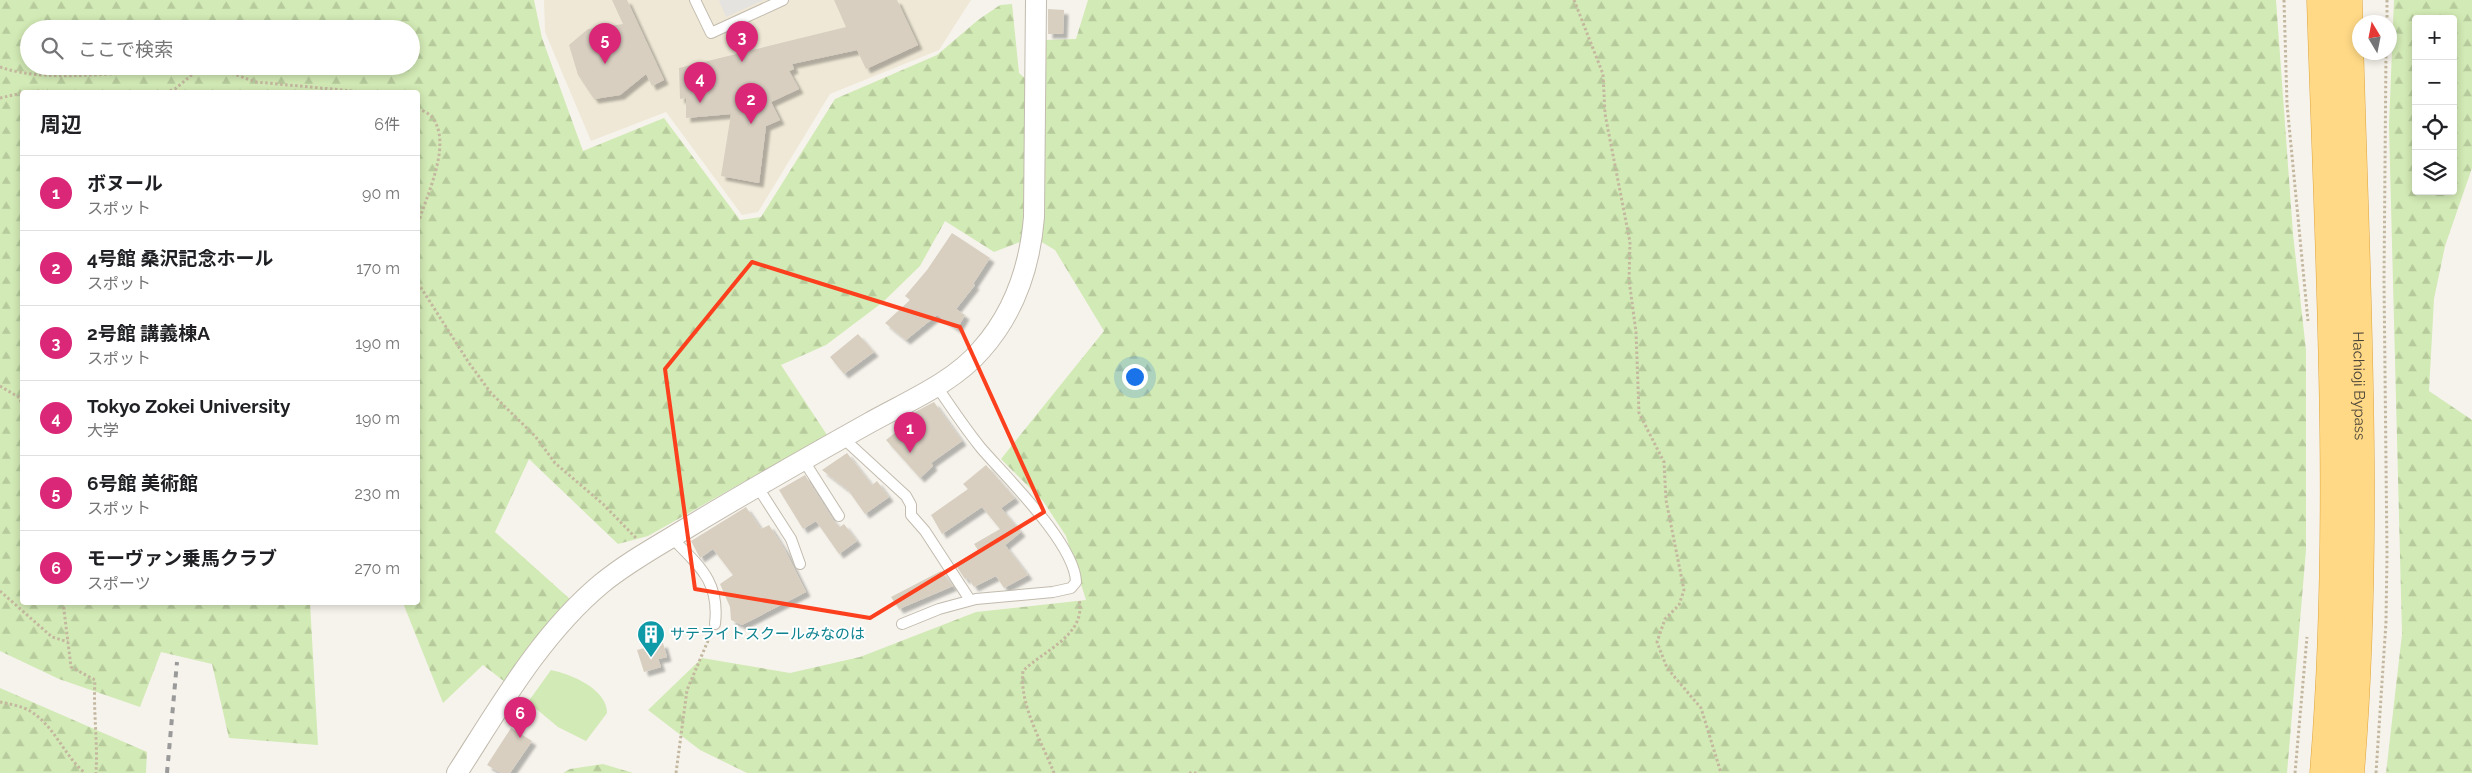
<!DOCTYPE html>
<html lang="ja">
<head>
<meta charset="utf-8">
<style>
  body { margin:0; font-family:Raleway,"Noto Sans JP",sans-serif; background:#f2f2f2; color:#202124 }
  .controls { position:absolute; right:15px; top:15px; display:grid; overflow:hidden; border-radius:5px; box-shadow:0 2px 8px #0003 }
  .controls button { width:45px; height:45px; display:grid; place-items:center; padding:0; border:0; border-bottom:1px solid #e0e0e0; background:#fff; color:#202124; font:25px sans-serif }
  .compass { position:absolute; left:2352px; top:15px; width:45px; height:45px; border-radius:50%; background:#fff; box-shadow:0 2px 8px #0003; rotate:350deg }
  .you { position:absolute; left:1134px; top:376px; width:18px; height:18px; margin:-12px; border:4px solid #fff; border-radius:50%; background:#1a73e8; box-shadow:0 0 0 8px #1a73e833 }
  .badge { display:grid; place-items:center; width:32px; height:32px; border-radius:50%; background:#db2777; color:#fff; font-size:16px; font-weight:700 }
  .pin { position:absolute; translate:-50% -41px; filter:drop-shadow(0 1px 2px #0008) }
  .pin::after { content:''; position:absolute; top:26px; width:18px; height:15px; background:inherit; clip-path:polygon(0 0,100% 0,50% 100%) }
  .list { margin:0; padding:0; list-style:none }
  h2 { display:flex; justify-content:space-between; align-items:center; height:65px; margin:0; padding:0 20px; font-size:21px }
  h2 small { font-size:16px; font-weight:400; color:#757577 }
  .list li { display:grid; grid-template-columns:32px 1fr auto; gap:15px; align-items:center; box-sizing:border-box; height:75px; padding:0 20px; border-top:1px solid #e0e0e0 }
  .list b { display:block; font-size:19px; white-space:nowrap }
  .list p { margin:0; font-size:16px; white-space:nowrap; color:#757577 }
  .list em { font-size:16px; font-style:normal; color:#757577 }
  .icon { flex:none; width:28px; height:28px; fill:none; stroke:currentColor; stroke-width:2; stroke-linecap:round; stroke-linejoin:round }
  .map { position:relative; flex:none; width:2472px; height:773px; overflow:hidden }
  .search { position:absolute; background:#fff; box-shadow:0 2px 8px #0003; left:20px; top:20px; width:400px; height:55px; display:flex; align-items:center; gap:12px; box-sizing:border-box; padding:0 18px; border-radius:28px; color:#757577; font-size:19px }
  .panel { position:absolute; background:#fff; box-shadow:0 2px 8px #0003; left:20px; top:90px; width:400px; height:515px; border-radius:5px }
  .map>svg:first-child { display:block }
  .education { fill:#efe8d6 }
  .grass { fill:#d2eab5 }
  .forest { fill:url(#forest-firs); fill-rule:evenodd }
  .parking { fill:#e5e3e0 }
  .building { fill:#d8cfc1; filter:url(#shadow) }
  .lines { fill:none; stroke-linecap:round; stroke-linejoin:round }
  .service-casing { stroke:#c2bbae; stroke-width:12 }
  .minor-casing { stroke:#c2bbae; stroke-width:22 }
  .trunk-casing { stroke:#e0a43c; stroke-width:29 }
  .path { stroke:#c4b79f; stroke-width:3; stroke-dasharray:2.5 2.5; stroke-linecap:butt }
  .service { stroke:#fff; stroke-width:10 }
  .minor { stroke:#fff; stroke-width:20 }
  .trunk { stroke:#ffd985; stroke-width:28 }
  .rail { stroke:#9a9a9a; stroke-width:4; stroke-dasharray:6 6; stroke-linecap:butt }
  .marked { fill:none; stroke:#fc3f1d; stroke-width:4; stroke-linejoin:round }
  .labels { text-anchor:middle; stroke-width:4; stroke-linejoin:round; paint-order:stroke }
  .street-label { font-size:15px; fill:#4b4439; stroke:#fff }
  .culture-label { font-size:15px; fill:#0d838f; stroke:#fff; text-anchor:start }
</style>
</head>
<body>
<div class="map">
<svg width="2472" height="773" viewBox="0 0 2472 773">
  <defs>
    <pattern id="forest-firs" width="22" height="20" patternUnits="userSpaceOnUse" patternTransform="scale(1.25)"><rect width="22" height="20" fill="#d2eab5"/><path d="M5 1l3.5 6h-7zM16 11l3.5 6h-7z" fill="#b6ca9c"/></pattern>
    <filter id="shadow"><feDropShadow dx="4.5" dy="4.5" stdDeviation="1" flood-color="#0004"/></filter>
  </defs>
  <rect width="100%" height="100%" fill="#f6f3ec"/>
  <!-- education -->
  <path class="education" d="M544,0H971L939,50L830,94L758,212L742,215L666,112L591,141L545,32Z"/>
  <!-- grass -->
  <path class="grass" d="M551,670C571,674 607,689 607,713L586,741L558,727L528,702Z"/>
  <!-- forest -->
  <path class="forest" d="M0,0H534L542,38L583,151L664,118L740,220L761,217L835,99L937,55L978,20L1000,5L1012,4L1019,73L1027,80L1025,240L994,252L945,221L920,266L883,302L826,345L781,365L827,435L648,536L618,544L529,459L495,532L570,599L505,682L483,665L443,703L403,603L418,602V92H22V602L310,603L318,745L229,738L212,664L161,652L140,707L59,679L0,651ZM29,29H411V66H29Z
    M1088,0H2276L2293,234L2306,350V550L2287,773H747L700,750L648,710L702,658L790,673L860,657L976,612L1086,600L1066,536L1043,501L1001,459L1104,331L1055,250L1040,241L1044,40L1076,39Z
    M2394,0H2472V168L2445,246L2434,299L2429,391L2472,420V773H2386L2402,634L2389,126ZM2416,19H2453V191H2416Z
    M0,688L147,752L146,773H0Z
    M603,764L633,773H563L570,769Z"/>
  <!-- parking -->
  <path class="parking" d="M721,0H764L726,17L719,1Z"/>
  <!-- building -->
  <path class="building" d="M612,0H627L664,80L652,86L646,74L620,95L594,99L578,75L569,45L588,29L623,24Z
    M834,0H897L918,45L866,69L857,50L792,64L794,69L789,71L799,89L771,102L780,120L766,126L759,183L721,176L731,114L686,118V98L680,99L679,68L846,27Z
    M1048,9L1064,10L1063,34H1048Z
    M952,233L990,258L973,284L975,285L956,309L965,315L957,329L937,315L906,340L885,323L910,300L905,296L927,270Z
    M858,334L874,352L844,374L830,357Z
    M934,402L962,441L931,463L933,466L920,478L886,440L914,417L911,414Z
    M847,453L872,485L877,481L889,497L865,514L848,490L822,470Z
    M986,465L1015,498L1001,508L1021,532L1005,545L1028,575L1004,588L996,576L974,587L968,578L965,579L955,564L978,550L974,544L1000,529L982,507L942,534L931,515L968,489L963,484Z
    M805,475L833,520L840,527L844,524L857,541L839,554L816,521L803,529L779,490Z
    M746,507L761,529L769,525L785,550L806,592L742,625L731,620L730,607L720,584L733,575L713,549L700,558L691,541Z
    M941,571L953,586L899,609L891,597Z
    M663,643L667,657L658,659L661,667L644,672L637,650Z
    M511,728L532,741L510,773H501L487,765Z"/>
  <g class="lines">
    <!-- service casing -->
    <g class="service-casing">
      <path id="service" d="M695,0L711,33L783,0
        M843,438L906,496L911,505V515L925,531L970,600
        M804,461L839,516
        M757,486L791,539L800,564
        M672,538C699,566 720,581 715,624
        M902,624L939,609L976,599L1053,592L1071,588L1076,582C1075,544 1006,477 981,448C965,428 950,406 936,385"/>
    </g>
    <!-- minor casing -->
    <g class="minor-casing">
      <path id="minor" d="M457,773C499,708 540,635 601,584C629,561 661,544 692,525C750,490 810,456 869,423C906,402 953,383 981,350C1014,313 1030,266 1034,217L1036,0"/>
    </g>
    <!-- trunk casing -->
    <g class="trunk-casing">
      <g id="trunk">
        <path d="M2321,0C2329,257 2345,516 2324,773"/>
        <path id="s1" d="M2348,0C2354,258 2371,516 2350,773"/>
      </g>
    </g>
    <!-- path -->
    <path class="path" d="M1574,0L1603,74L1605,114L1630,242L1629,280L1636,332L1639,413L1664,462L1666,500L1684,590L1679,605L1665,619L1657,642L1667,668L1701,708L1721,773
      M2284,0L2287,104L2308,321
      M2387,0V22
      M0,67C53,86 135,67 194,73
      M27,92L38,91L50,92
      M165,92L175,89L194,73L214,67L256,82L364,92
      M0,98L22,93
      M418,108C422,110 428,113 431,116C454,142 426,196 418,224
      M418,283L469,363L491,393L535,436L555,463L603,504L636,538
      M0,386L20,398L22,408
      M0,591L52,637L68,642
      M63,602L71,667L95,680C93,711 98,742 96,773
      M0,702C9,704 22,706 30,711C55,726 64,756 85,773
      M676,773L687,690L710,636
      M1054,773C1042,742 1019,705 1023,671C1044,650 1087,635 1079,599
      M1189,773H1199
      M2295,773L2307,637
      M2376,773L2386,622L2387,555L2384,280L2386,52"/>
    <!-- service -->
    <use href="#service" class="service"/>
    <!-- minor -->
    <use href="#minor" class="minor"/>
    <!-- trunk -->
    <use href="#trunk" class="trunk"/>
    <!-- rail -->
    <path class="rail" d="M167,773L177,662"/>
  </g>
  <!-- marked area -->
  <path class="marked" d="M752,262L960,327L1044,512L870,618L695,589L665,369Z"/>
  <!-- icons -->
  <defs>
    <g id="building-pin" transform="scale(1.4375)"><path d="M0 17L-7.5 6A9.5 9.5 0 1 1 7.5 6Z" fill="#0f9aa8" stroke="#fff"/><path d="M-4-6H4V6H1V3H-1V6H-4ZM-2.5-4.3h1.7v1.8h-1.7ZM.8-4.3h1.7v1.8H.8ZM-2.5-1h1.7V.8h-1.7ZM.8-1h1.7V.8H.8Z" fill="#fff"/></g>
  </defs>
  <g fill-rule="evenodd">
    <use href="#building-pin" x="651" y="634"/>
  </g>
  <g class="labels">
    <!-- street labels -->
    <g class="street-label">
      <text dy="5" stroke="none"><textPath href="#s1" startOffset="386">Hachioji Bypass</textPath></text>
    </g>
    <!-- culture labels -->
    <g class="culture-label">
      <text x="670" y="639">サテライトスクールみなのは</text>
    </g>
  </g>
</svg>
<div class="controls">
<button>+</button>
<button>−</button>
<button><svg class="icon" aria-label="locate" viewBox="0 0 24 24"><circle cx="12" cy="12" r="6"/><path d="M12 2v4M12 18v4M2 12h4M18 12h4"/></svg></button>
<button><svg class="icon" aria-label="layers" viewBox="0 0 24 24"><path d="M12 4l9 5-9 5-9-5zM3 14l9 5 9-5"/></svg></button>
</div>
<svg class="compass" viewBox="-18 -18 36 36"><path d="M0-13l5 13h-10z" fill="#e53935"/><path d="M0 13l5-13h-10z" fill="#757577"/></svg>
<div class="you"></div>
<div class="pin badge" style="left:910px;top:453px">1</div>
<div class="pin badge" style="left:751px;top:124px">2</div>
<div class="pin badge" style="left:742px;top:62px">3</div>
<div class="pin badge" style="left:700px;top:103px">4</div>
<div class="pin badge" style="left:605px;top:64px">5</div>
<div class="pin badge" style="left:520px;top:738px">6</div>
<div class="search"><svg class="icon" aria-label="search" viewBox="0 0 24 24"><circle cx="10" cy="10" r="6"/><path d="M15 15l6 6"/></svg>ここで検索</div>
<section class="panel">
<h2>周辺<small>6件</small></h2>
<ul class="list">
<li><span class="badge">1</span><div><b>ボヌール</b><p>スポット</p></div><em>90 m</em></li>
<li><span class="badge">2</span><div><b>4号館 桑沢記念ホール</b><p>スポット</p></div><em>170 m</em></li>
<li><span class="badge">3</span><div><b>2号館 講義棟A</b><p>スポット</p></div><em>190 m</em></li>
<li><span class="badge">4</span><div><b>Tokyo Zokei University</b><p>大学</p></div><em>190 m</em></li>
<li><span class="badge">5</span><div><b>6号館 美術館</b><p>スポット</p></div><em>230 m</em></li>
<li><span class="badge">6</span><div><b>モーヴァン乗馬クラブ</b><p>スポーツ</p></div><em>270 m</em></li>
</ul>
</section>
</div>
</body>
</html>
